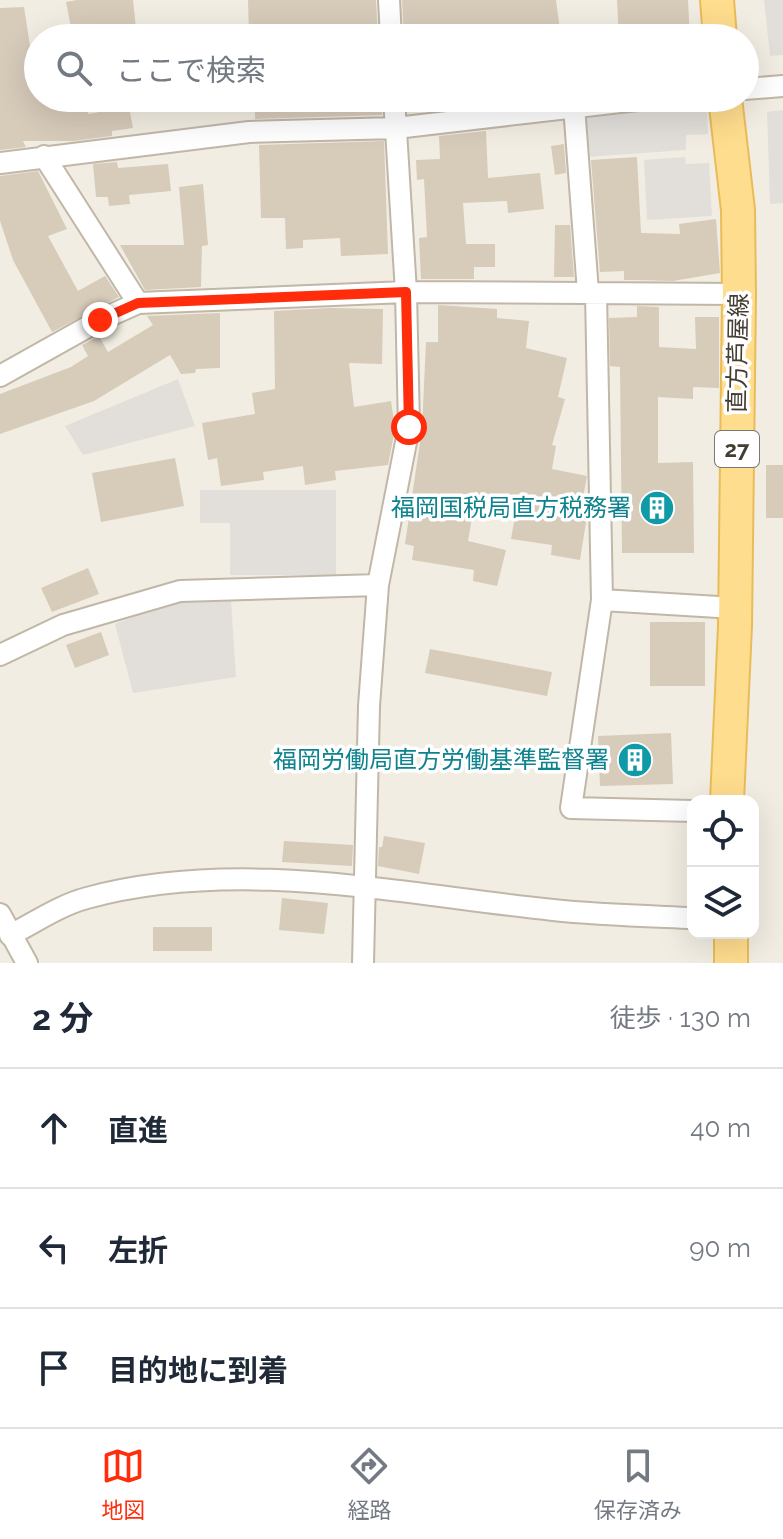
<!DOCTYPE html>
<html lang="ja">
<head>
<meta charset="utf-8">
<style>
  body { margin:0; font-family:Raleway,"Noto Sans JP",sans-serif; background:#f2f2f3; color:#1f2937 }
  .controls { position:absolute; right:24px; bottom:24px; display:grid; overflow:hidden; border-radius:16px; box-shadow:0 8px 32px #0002 }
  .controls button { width:72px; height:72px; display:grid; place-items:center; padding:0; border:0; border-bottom:2px solid #e0e1e3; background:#fff; color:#1f2937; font:40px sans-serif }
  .stop { position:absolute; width:24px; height:24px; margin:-18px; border:6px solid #ff2d0c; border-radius:50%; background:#fff }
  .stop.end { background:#ff2d0c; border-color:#fff; box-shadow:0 2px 8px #0008 }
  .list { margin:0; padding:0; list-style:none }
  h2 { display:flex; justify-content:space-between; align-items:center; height:104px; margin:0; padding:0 32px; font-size:34px }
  h2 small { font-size:26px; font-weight:400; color:#747a83 }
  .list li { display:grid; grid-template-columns:52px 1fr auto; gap:24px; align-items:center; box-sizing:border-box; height:120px; padding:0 32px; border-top:2px solid #e0e1e3 }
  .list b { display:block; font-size:30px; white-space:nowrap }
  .list em { font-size:26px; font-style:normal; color:#747a83 }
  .icon { flex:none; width:44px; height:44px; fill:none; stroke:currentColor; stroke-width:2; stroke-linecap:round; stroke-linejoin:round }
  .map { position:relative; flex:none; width:783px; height:963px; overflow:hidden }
  .search { position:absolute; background:#fff; box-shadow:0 8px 32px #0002; left:24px; right:24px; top:24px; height:88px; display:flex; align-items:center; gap:20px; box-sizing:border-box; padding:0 28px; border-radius:44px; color:#747a83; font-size:30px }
  .sheet { height:464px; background:#fff }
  nav { display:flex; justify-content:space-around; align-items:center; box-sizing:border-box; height:112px; border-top:2px solid #e0e1e3; background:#fff; font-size:22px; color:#747a83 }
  nav a { display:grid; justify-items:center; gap:4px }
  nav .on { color:#ff2d0c }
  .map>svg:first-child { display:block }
  .parking { fill:#e2dfdb }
  .building { fill:#d7cbba }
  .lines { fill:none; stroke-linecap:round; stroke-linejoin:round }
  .street-casing { stroke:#c1b7a7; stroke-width:24 }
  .primary-casing { stroke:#e9bc59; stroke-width:36 }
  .street { stroke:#fff; stroke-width:20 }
  .primary { stroke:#ffdd8e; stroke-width:32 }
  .route { stroke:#ff2d0c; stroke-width:10 }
  .labels { text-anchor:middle; stroke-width:7; stroke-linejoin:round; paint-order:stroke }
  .shield { fill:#fff; stroke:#7c7770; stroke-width:2 }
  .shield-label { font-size:22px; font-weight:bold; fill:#443d32 }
  .street-label { font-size:24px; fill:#443d32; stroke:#fff }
  .culture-label { font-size:24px; fill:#0d838f; stroke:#fff; text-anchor:end }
</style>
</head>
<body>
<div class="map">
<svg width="783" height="963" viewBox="0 0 783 963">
  <rect width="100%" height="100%" fill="#f2ede2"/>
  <!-- parking -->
  <path class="parking" d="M764,0H783V55L770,56Z
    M699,102L707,107L708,134L686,135V150L586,157L582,116Z
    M783,110V203L770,204L767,112Z
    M685,157L686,164L709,163L712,216L647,220L644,160Z
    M178,379L195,426L83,455L65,426Z
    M200,490H336V575H230V523H200Z
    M192,598L231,600L236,677L133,693L115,624L167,604Z"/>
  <!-- building -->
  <path class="building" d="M77,0H133L137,38H73L66,2Z
    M248,0H376L378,38H249Z
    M402,0H556L561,38H404Z
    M617,0H688L690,38H619Z
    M24,7L38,98H42V103H62V110L88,108V114L129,107L133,128L112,131V136L74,141H23L26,147L0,150V8Z
    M255,98H381L382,115L255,119Z
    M437,98H484L485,105L438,110Z
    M486,131L488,178L540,173L544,209L508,213L507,201L463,203L466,244H495V267H474V279H421L419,238L427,237L424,179L417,180L416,160L440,159L439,136Z
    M384,141L388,254L341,256L340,238L303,240V248L286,249L285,218H261L259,145Z
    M564,144L566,173L555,175L551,146Z
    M637,157L641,233L680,234L679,224L716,219L720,273L673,281L637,280H624V271L600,272L591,160Z
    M117,162L118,168L168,164L171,191L129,195L130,204L109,206L108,197H96L93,164Z
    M38,171L67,229L48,236L78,291L105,276L119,297L52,332L13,260L0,221V176Z
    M203,184L208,245L202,246L201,287L145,290L120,245H184L179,187Z
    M555,225H570L574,277H554Z
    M438,305L497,309V318L529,321L526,348L567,358L558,397L565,399L552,445L556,446L552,469L587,476L580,514L587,516L580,560L551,555L552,545L511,539L516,510L475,501L468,541L506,550L497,586L473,581L474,570L412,560L414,546L405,544L422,429L426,342H438Z
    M637,306L659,307V347L696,349L695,317H719V388L693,387V399L658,397V463L693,462L694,553H622L620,367L610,366L609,318L637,317Z
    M330,308L383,309L382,364L349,363L354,407L391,401L395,429L388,465L335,471L336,480L305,485L303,466L263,472L264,480L221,486L217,458L208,460L202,423L255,414L252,393L275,389L274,311Z
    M220,313V368L196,369L195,373L181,374L170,355L94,401L0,434V394L71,367L88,356L82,345L99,336L108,352L153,325L147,316Z
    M175,458L184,506L101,522L92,473Z
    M766,465H783V518H766Z
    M88,568L99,594L52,612L41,588Z
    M650,622H705V686H650Z
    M101,632L109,655L75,668L66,645Z
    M430,649L552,672L547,696L425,673Z
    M671,733L673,784L600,786L598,736Z
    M384,836L425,843L419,874L378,866L379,847H382Z
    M284,841L353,845L352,866L282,862Z
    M282,898L328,903L324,934L279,930Z
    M153,927H212V951H153Z"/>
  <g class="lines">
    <!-- street casing -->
    <g class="street-casing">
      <path id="street" d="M389,0L391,38
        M745,89L783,86
        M574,106L588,292
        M44,156L138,303
        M0,163L249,132L396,128L655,98
        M596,293L602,600L571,808L693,811
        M0,376L100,320L138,303L406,292L739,294
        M602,600L735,608
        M0,655L63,625L180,591L378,585
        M0,914L27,963
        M10,935C34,923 60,905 87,898C238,857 400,894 553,910C599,915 646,916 693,918
        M363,963L369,706L378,585L409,427L406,292L394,98"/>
    </g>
    <!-- primary casing -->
    <g class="primary-casing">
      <path id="primary" d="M717,0L720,38
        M725,98L738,210L739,294L735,626L727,801
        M731,933V963"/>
    </g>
    <!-- street -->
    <use href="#street" class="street"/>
    <!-- primary -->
    <use href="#primary" class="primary"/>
  </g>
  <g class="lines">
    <!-- route -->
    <path class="route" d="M100,320L138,303L406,292L409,427"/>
  </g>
  <!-- icons -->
  <defs>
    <g id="building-disc" transform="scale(1.8)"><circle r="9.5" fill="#0f9aa8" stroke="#fff"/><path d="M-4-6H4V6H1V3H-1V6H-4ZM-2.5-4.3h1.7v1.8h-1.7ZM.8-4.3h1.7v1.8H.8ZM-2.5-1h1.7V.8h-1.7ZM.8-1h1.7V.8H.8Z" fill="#fff"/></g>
  </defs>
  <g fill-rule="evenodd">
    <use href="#building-disc" x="657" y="508"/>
    <use href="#building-disc" x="635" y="760"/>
  </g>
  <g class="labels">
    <!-- shield labels -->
    <rect class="shield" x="715" y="431" width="44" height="36" rx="6"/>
    <g class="shield-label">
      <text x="737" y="457">27</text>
    </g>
    <!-- street labels -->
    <g class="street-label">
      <text transform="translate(738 353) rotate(-89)" y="8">直方芦屋線</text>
    </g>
    <!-- culture labels -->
    <g class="culture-label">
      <text x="631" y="516">福岡国税局直方税務署</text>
      <text x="609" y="768">福岡労働局直方労働基準監督署</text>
    </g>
  </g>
</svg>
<div class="controls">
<button><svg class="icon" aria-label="locate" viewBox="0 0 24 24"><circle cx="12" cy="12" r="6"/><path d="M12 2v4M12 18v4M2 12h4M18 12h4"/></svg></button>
<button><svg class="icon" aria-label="layers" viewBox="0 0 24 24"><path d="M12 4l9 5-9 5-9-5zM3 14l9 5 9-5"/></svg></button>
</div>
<div class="stop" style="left:409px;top:427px"></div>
<div class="stop end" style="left:100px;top:320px"></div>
<div class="search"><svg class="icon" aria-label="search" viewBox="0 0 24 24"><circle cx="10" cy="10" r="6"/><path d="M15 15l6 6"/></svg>ここで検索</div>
</div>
<section class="sheet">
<h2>2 分<small>徒歩 · 130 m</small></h2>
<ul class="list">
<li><svg class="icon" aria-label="ahead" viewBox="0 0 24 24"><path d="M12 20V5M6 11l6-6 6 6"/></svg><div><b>直進</b></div><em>40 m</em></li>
<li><svg class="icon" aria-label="left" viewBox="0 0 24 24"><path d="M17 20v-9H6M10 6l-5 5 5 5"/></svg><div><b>左折</b></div><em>90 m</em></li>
<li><svg class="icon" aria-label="arrive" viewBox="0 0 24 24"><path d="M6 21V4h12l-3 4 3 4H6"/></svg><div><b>目的地に到着</b></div></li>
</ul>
</section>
<nav>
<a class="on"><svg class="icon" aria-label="map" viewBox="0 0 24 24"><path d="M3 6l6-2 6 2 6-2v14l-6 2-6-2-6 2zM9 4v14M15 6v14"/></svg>地図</a>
<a><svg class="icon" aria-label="directions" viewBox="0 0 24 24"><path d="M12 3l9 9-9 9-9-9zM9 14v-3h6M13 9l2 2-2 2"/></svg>経路</a>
<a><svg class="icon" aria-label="saved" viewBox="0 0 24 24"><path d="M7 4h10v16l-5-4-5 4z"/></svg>保存済み</a>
</nav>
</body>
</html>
